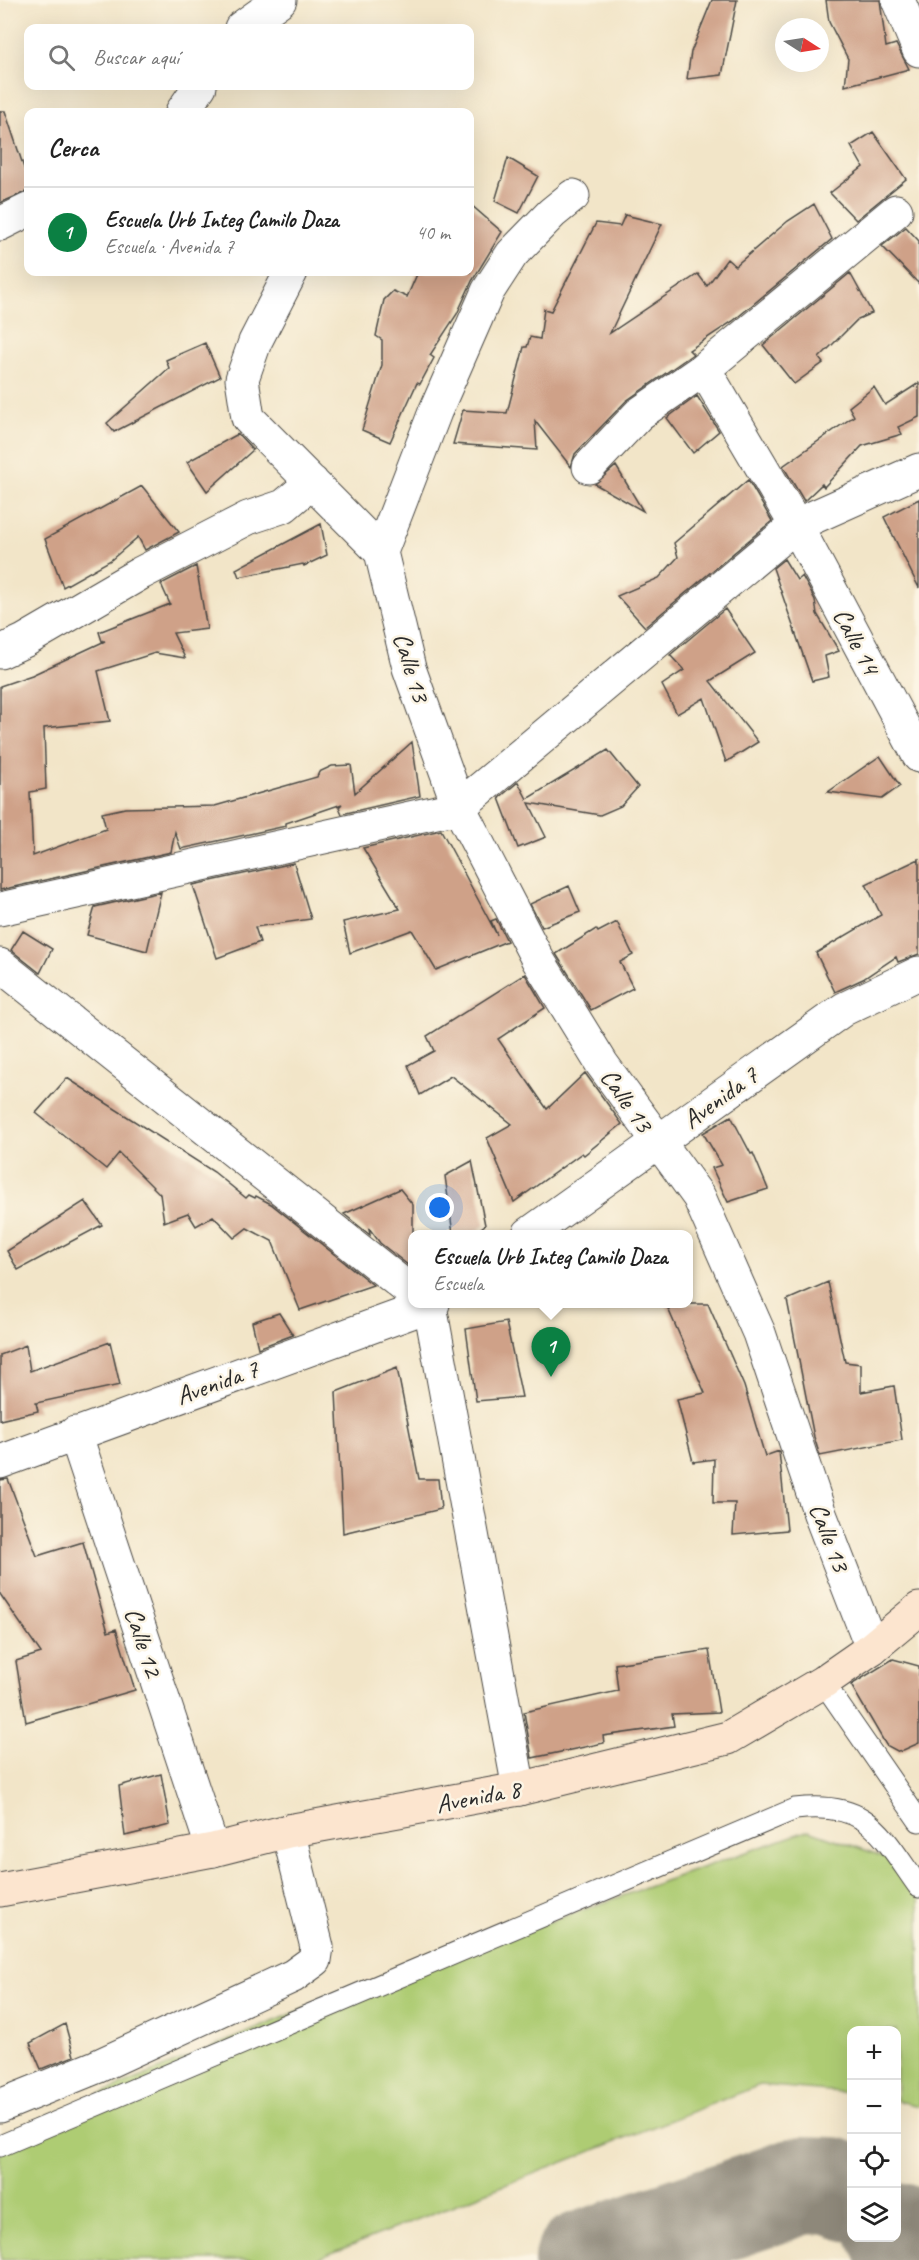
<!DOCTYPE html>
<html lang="es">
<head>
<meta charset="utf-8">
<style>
  body { margin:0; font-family:Caveat,sans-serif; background:#f2f2f2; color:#222 }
  .controls { position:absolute; right:18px; bottom:18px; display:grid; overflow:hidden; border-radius:12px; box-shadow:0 6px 24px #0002 }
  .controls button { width:54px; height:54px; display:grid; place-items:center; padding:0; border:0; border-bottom:2px solid #e0e0e0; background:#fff; color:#222; font:30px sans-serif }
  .compass { position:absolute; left:775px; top:18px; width:54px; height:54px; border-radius:50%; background:#fff; box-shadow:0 6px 24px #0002; rotate:102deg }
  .you { position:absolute; left:440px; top:1208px; width:21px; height:21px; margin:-15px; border:4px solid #fff; border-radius:50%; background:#1a73e8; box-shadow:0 0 0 9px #1a73e833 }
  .badge { display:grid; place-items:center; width:39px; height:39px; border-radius:50%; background:#0b8043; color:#fff; font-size:20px; font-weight:700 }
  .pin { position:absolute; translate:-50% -50px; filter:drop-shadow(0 2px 3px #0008) }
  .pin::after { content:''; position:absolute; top:32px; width:21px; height:18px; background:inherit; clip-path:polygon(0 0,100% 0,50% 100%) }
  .popup { position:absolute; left:408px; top:1230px; width:285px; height:78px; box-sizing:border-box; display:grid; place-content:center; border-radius:12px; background:#fff; filter:drop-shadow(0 2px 4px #0005); font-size:20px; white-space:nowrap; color:#767676 }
  .popup b { font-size:22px; color:#222 }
  .popup::after { content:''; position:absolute; left:50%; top:100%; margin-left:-12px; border:12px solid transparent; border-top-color:#fff }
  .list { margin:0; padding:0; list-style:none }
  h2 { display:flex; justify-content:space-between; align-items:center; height:78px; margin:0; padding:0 24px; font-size:26px }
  h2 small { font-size:20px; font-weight:400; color:#767676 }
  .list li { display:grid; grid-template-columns:39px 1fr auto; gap:18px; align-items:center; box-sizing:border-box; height:90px; padding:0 24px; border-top:2px solid #e0e0e0 }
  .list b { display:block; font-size:22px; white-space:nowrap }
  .list p { margin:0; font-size:20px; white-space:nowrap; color:#767676 }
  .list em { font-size:20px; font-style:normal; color:#767676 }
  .icon { flex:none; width:33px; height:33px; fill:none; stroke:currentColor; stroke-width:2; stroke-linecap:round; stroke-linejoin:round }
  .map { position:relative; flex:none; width:919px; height:2260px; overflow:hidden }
  .search { position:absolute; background:#fff; box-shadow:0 6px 24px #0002; left:24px; top:24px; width:450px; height:66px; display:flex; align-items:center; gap:15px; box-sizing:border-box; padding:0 21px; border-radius:12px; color:#767676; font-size:22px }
  .panel { position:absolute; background:#fff; box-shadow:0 6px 24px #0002; left:24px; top:108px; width:450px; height:168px; border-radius:12px }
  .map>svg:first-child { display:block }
  .green { fill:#aecc73; stroke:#6c7c4f; stroke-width:1.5 }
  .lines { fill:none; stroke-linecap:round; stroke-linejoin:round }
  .taxiway { stroke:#8e887a; stroke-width:98 }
  .building { fill:#cfa188 }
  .lane-casing { stroke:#494743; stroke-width:23 }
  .street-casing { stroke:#494743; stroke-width:35 }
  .secondary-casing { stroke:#494743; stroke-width:35 }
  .lane { stroke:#fff; stroke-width:21 }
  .street { stroke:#fff; stroke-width:33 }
  .secondary { stroke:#fce5cf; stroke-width:33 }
  .labels { text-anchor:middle; stroke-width:5; stroke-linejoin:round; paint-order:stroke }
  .street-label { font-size:26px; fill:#2b2b2b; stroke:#fcf5e5 }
</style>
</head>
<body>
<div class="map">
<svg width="919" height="2260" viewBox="0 0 919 2260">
  <rect width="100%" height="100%" fill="#fcf5e5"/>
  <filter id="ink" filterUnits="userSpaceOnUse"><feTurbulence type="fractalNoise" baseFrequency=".0167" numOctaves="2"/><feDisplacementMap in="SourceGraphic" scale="12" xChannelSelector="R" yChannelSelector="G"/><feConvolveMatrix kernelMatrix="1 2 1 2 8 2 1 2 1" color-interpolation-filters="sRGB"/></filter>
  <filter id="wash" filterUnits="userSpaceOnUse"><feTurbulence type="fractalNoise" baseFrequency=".008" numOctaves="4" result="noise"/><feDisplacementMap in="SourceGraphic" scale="24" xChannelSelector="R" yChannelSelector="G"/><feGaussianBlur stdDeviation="1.35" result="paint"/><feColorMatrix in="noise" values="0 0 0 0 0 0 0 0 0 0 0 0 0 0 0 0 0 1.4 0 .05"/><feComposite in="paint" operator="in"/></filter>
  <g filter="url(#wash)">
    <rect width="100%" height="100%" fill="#f2e5c8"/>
    <!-- green -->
    <path class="green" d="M809,1830L904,1864L919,1884V2106L897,2101L896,2030H852L851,2093L760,2085L314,2260H0V2136L311,2006Z"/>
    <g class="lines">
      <!-- taxiway -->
      <path class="taxiway" d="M896,2231L910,2260
        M583,2260L803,2185L832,2186L852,2193"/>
    </g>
    <g id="blocks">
      <!-- building -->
      <path class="building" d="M712,0H737L722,75L687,79L691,52Z
        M826,0H880L886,47L896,44L909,69L845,86L848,59L829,22Z
        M0,111H5L28,180V191L0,203Z
        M873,132L906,179L856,220L830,193L863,167L851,146Z
        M508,158L538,176L519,213L495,201Z
        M470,204L502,232L472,281L457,314L430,355L434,358L420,384L417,383L390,442L362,430L382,365V340L376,336L384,300L393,291L407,297L418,272H470Z
        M814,204L832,239L733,321L689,350L693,354L626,401L575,454L571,467L535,421L537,450L453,444L463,410L507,413L524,347H527L530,337L540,339L544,309L551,311L596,223L620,226L625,215L662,224L610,333L698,274L707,286L727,259L735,266L788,221Z
        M906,227L919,241V284L882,246Z
        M850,273L872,313L858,319L819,358L823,363L794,384L763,345Z
        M205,343L220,377L114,432L107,423L169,368L166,360Z
        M919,383V417L898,427L902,434L862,446L824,487L822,484L804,501L783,466L854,416L849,407L874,387L885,405Z
        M697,396L719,431L693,453L667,418Z
        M238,434L253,450L207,491L187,462Z
        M616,466L643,511L595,484Z
        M748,480L772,521L645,627L617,596L659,578L678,557L674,543Z
        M142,486L179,532L145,550L138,537L111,560L63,587L45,539Z
        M919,499V588L884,517Z
        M321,524L327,555L304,566L303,564L239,577L236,569Z
        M784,559L797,580L802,576L815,600L817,614L839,651L825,656L829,677L812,681L773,568Z
        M196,566L207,629L173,633L185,658L155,653L98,671L110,721L44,728L46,789L30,792L33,856L106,829L102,813L125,808L215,806L317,777L319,772L332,766L351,765L355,793L412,742L420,796L342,814L339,807L342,804L286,823V826L181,849L175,832L171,852L0,890V686L32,675L105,641H102L99,632L170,604L161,584Z
        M725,609L755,653L710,681L758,742L726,762L704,698L677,714L662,685L684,670L670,655Z
        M608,750L638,787L621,806L600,815L529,803L546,837L518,848L499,798L518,782L527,799Z
        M880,756L900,786L882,799L828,792Z
        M441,830L497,935L491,921L496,919L507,941L436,970L412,930L350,953L343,922L400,909L363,848Z
        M919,859V954L898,962L896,957L863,979L835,992L816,953L881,915L866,884Z
        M294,863L311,919L255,927L260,942L217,958L193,885Z
        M569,886L580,912L542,927L530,904Z
        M161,892L147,951L87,935L95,907Z
        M617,922L633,955L620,962L633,988L591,1010L556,954L596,929L598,932Z
        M23,931L52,949L40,973L11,950Z
        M525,974L545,1008L498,1039L547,1109L585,1073L622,1124L584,1155L582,1153L514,1202L487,1138L512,1124L451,1076L420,1095L408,1065L434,1051L427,1036Z
        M67,1078L214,1172L246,1198L249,1195L255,1198L256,1196L271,1204L373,1285L300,1310L272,1241L247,1228L234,1238L213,1216L196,1226L188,1213L164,1222L160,1194L119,1153L106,1169L36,1113Z
        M731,1116L751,1154L753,1153L768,1189L728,1202L712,1168L722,1165L703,1133Z
        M472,1161L485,1225L473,1234H453L445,1176Z
        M400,1189L413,1205V1269L380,1243L369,1228L370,1235L344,1214Z
        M85,1201L102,1225L18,1270L7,1251Z
        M828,1282L845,1362L861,1364V1392L894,1386L902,1440L820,1456L814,1437L787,1300Z
        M666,1304H708L744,1386L765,1456L779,1451L787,1530L733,1535L735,1503H713L714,1459L693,1462L677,1399L705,1393Z
        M279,1313L293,1335L258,1348L252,1322Z
        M506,1322L522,1397L476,1401L466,1329Z
        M110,1342L120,1385L36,1403L38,1411L0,1420V1355L26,1345L30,1371Z
        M397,1368L419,1479H438L441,1509L343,1533L336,1392Z
        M8,1479L37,1556L83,1542L108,1632L116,1629L135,1690L26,1722L16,1661L41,1653L0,1594V1480Z
        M709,1650L719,1712L672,1714L674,1726L603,1736L604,1743L532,1758L524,1712L618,1691L615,1664Z
        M893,1659L919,1666V1743L899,1752L886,1745L851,1685Z
        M161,1774L170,1825L125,1836L119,1786Z
        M65,2024L74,2056L41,2069L30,2043Z"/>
    </g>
  </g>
  <g filter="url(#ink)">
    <use href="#blocks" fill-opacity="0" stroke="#494743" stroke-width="1.5"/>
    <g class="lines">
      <!-- lane casing -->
      <g class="lane-casing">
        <path id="lane" d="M823,1682L919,1821
          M0,2146L795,1809C869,1800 881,1834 919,1887"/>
      </g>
      <!-- street casing -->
      <g class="street-casing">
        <path id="street" d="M898,0L919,50
          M241,28L280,0
          M182,112L200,86
          M0,224L28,210
          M291,272L255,342L242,379L248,418L381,552
          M704,369L896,211
          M589,467L639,414L704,369L796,525L919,756
          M381,552L409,668L459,807L538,960L602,1064L699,1197L759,1333L820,1514L872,1648
          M381,552L435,412L488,291L512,254L552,213L573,196
          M0,652L24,641L141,573L248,518L284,506L312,482
          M0,909L459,807L796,525L919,470
          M0,965L413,1293
          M529,1234L844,1009L919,973
          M427,1304L430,1306L519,1789
          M75,1433L213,1850
          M0,1462L433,1304
          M0,2106L96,2067L293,1976L315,1960L317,1947L288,1831"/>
      </g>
      <!-- secondary casing -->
      <g class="secondary-casing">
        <path id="secondary" d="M0,1890L213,1850L288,1831L519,1789L728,1738L823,1682L872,1648L919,1609"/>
      </g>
      <!-- lane -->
      <use href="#lane" class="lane"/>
      <!-- street -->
      <use href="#street" class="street"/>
      <!-- secondary -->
      <use href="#secondary" class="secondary"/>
    </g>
  </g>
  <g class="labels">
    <!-- street labels -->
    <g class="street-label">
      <text transform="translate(857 641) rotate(62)" y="9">Calle 14</text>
      <text transform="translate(412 667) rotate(73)" y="9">Calle 13</text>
      <text transform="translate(720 1097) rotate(-36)" y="9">Avenida 7</text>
      <text transform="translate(627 1100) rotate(55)" y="9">Calle 13</text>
      <text transform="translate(217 1382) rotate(-20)" y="9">Avenida 7</text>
      <text transform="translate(830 1537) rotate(69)" y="9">Calle 13</text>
      <text transform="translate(144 1642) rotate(72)" y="9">Calle 12</text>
      <text transform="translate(478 1796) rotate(-11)" y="9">Avenida 8</text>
    </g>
  </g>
</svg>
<div class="controls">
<button>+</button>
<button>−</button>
<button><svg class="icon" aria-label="locate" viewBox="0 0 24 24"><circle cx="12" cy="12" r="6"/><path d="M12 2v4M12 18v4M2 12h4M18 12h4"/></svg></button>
<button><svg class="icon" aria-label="layers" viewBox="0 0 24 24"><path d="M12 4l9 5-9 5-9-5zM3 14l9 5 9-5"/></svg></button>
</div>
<svg class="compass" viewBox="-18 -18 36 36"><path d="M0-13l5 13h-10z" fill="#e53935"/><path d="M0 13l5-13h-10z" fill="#767676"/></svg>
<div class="you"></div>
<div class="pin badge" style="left:551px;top:1377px">1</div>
<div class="popup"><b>Escuela Urb Integ Camilo Daza</b>Escuela</div>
<div class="search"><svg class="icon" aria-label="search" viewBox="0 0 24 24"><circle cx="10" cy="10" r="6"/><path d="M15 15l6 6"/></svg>Buscar aquí</div>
<section class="panel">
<h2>Cerca<small></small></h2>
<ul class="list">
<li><span class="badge">1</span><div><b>Escuela Urb Integ Camilo Daza</b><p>Escuela · Avenida 7</p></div><em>40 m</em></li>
</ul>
</section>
</div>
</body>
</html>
